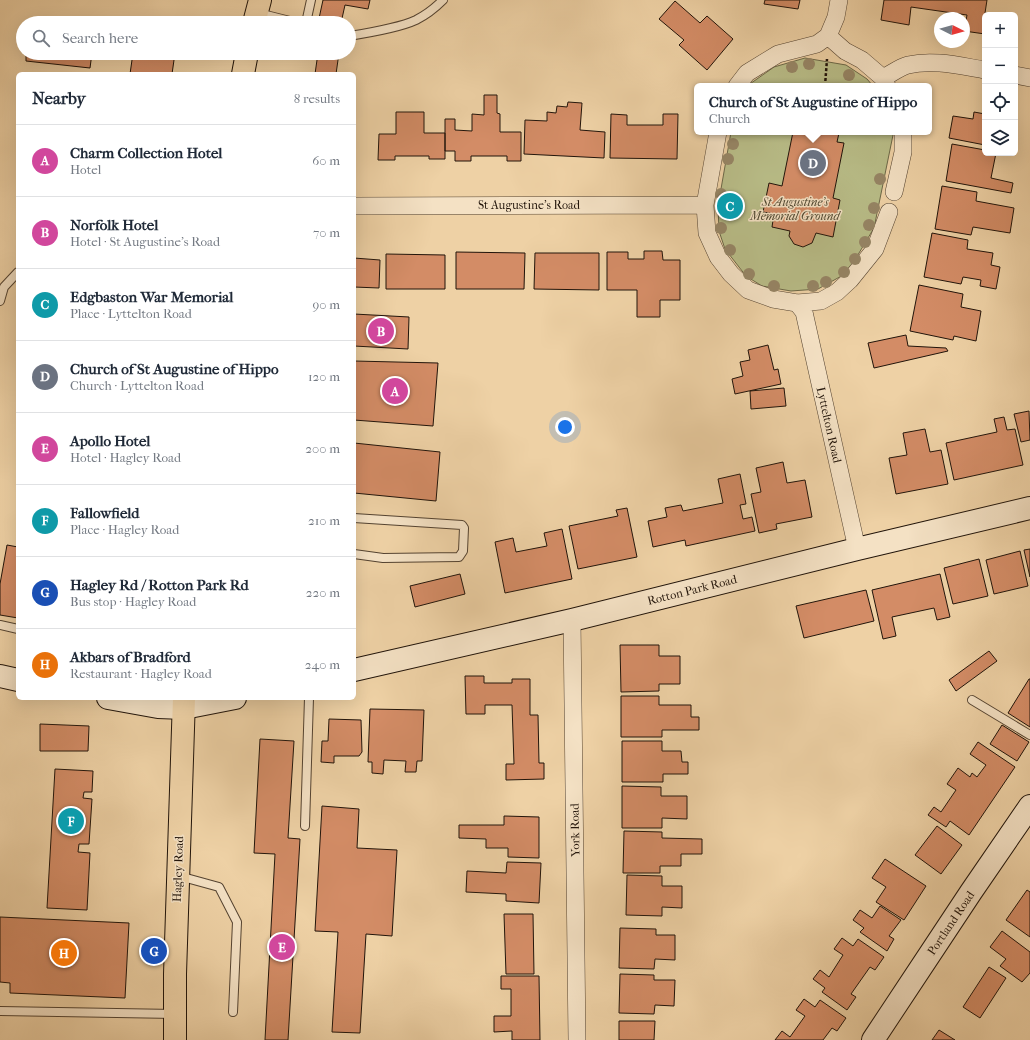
<!DOCTYPE html>
<html lang="en">
<head>
<meta charset="utf-8">
<style>
  body { margin:0; font-family:"IM FELL French Canon",serif; background:#f2f2f3; color:#1f2937 }
  .controls { position:absolute; right:12px; top:12px; display:grid; overflow:hidden; border-radius:6px; box-shadow:0 4px 16px #0002 }
  .controls button { width:36px; height:36px; display:grid; place-items:center; padding:0; border:0; border-bottom:1px solid #e0e1e3; background:#fff; color:#1f2937; font:20px sans-serif }
  .compass { position:absolute; left:934px; top:12px; width:36px; height:36px; border-radius:50%; background:#fff; box-shadow:0 4px 16px #0002; rotate:96deg }
  .you { position:absolute; left:565px; top:427px; width:14px; height:14px; margin:-10px; border:3px solid #fff; border-radius:50%; background:#1a73e8; box-shadow:0 0 0 6px #1a73e833 }
  .badge { display:grid; place-items:center; width:26px; height:26px; border-radius:50%; background:#8f2418; color:#fff; font-size:13px; font-weight:700 }
  .pin { position:absolute; translate:-50% -50%; border:2px solid #fff; box-shadow:0 1px 4px #0006 }
  .popup { position:absolute; left:694px; top:83px; width:238px; height:52px; box-sizing:border-box; display:grid; place-content:center; border-radius:6px; background:#fff; filter:drop-shadow(0 1px 3px #0005); font-size:13px; white-space:nowrap; color:#747a83 }
  .popup b { font-size:15px; color:#1f2937 }
  .popup::after { content:''; position:absolute; left:50%; top:100%; margin-left:-8px; border:8px solid transparent; border-top-color:#fff }
  .list { margin:0; padding:0; list-style:none }
  h2 { display:flex; justify-content:space-between; align-items:center; height:52px; margin:0; padding:0 16px; font-size:17px }
  h2 small { font-size:13px; font-weight:400; color:#747a83 }
  .list li { display:grid; grid-template-columns:26px 1fr auto; gap:12px; align-items:center; box-sizing:border-box; height:72px; padding:0 16px; border-top:1px solid #e0e1e3 }
  .list b { display:block; font-size:15px; white-space:nowrap }
  .list p { margin:0; font-size:13px; white-space:nowrap; color:#747a83 }
  .list em { font-size:13px; font-style:normal; color:#747a83 }
  .icon { flex:none; width:22px; height:22px; fill:none; stroke:currentColor; stroke-width:2; stroke-linecap:round; stroke-linejoin:round }
  .map { position:relative; flex:none; width:1030px; height:1040px; overflow:hidden }
  .search { position:absolute; background:#fff; box-shadow:0 4px 16px #0002; left:16px; top:16px; width:340px; height:44px; display:flex; align-items:center; gap:10px; box-sizing:border-box; padding:0 14px; border-radius:22px; color:#747a83; font-size:15px }
  .panel { position:absolute; background:#fff; box-shadow:0 4px 16px #0002; left:16px; top:72px; width:340px; height:628px; border-radius:6px }
  .map>svg:first-child { display:block }
  .green { fill:#b8bc87; stroke:#6c6848 }
  .building { fill:#d38c66; stroke:#21140a }
  .lines { fill:none; stroke-linecap:round; stroke-linejoin:round }
  .lane-casing { stroke:#544331; stroke-width:10 }
  .street-casing { stroke:#544331; stroke-width:18 }
  .secondary-casing { stroke:#21140a; stroke-width:24 }
  .highway-casing { stroke:#21140a; stroke-width:24 }
  .path { stroke:#21140a; stroke-width:2.5; stroke-dasharray:3 2; stroke-linecap:butt }
  .lane { stroke:#f4e1c4; stroke-width:8 }
  .street { stroke:#f4e1c4; stroke-width:17 }
  .secondary { stroke:#f4e1c4; stroke-width:22 }
  .highway { stroke:#eed1a5; stroke-width:22 }
  .tree { fill:#968565 }
  .labels { text-anchor:middle; stroke-width:3; stroke-linejoin:round; paint-order:stroke }
  .park-label { font-size:12px; font-style:italic; fill:#4e4630; stroke:#f4e1c4 }
  .street-label { font-size:12px; fill:#21140a; stroke:#f4e1c4 }
</style>
</head>
<body>
<div class="map">
<svg width="1030" height="1040" viewBox="0 0 1030 1040">
  <rect width="100%" height="100%" fill="#eed1a5"/>
  <filter id="stains"><feTurbulence type="fractalNoise" baseFrequency=".005" numOctaves="4"/><feColorMatrix values="0 0 0 0 .2 0 0 0 0 .09 0 0 0 0 .02 0 0 0 .5 -.17"/></filter>
  <radialGradient id="worn" r=".72"><stop offset=".6" stop-color="#630" stop-opacity="0"/><stop offset="1" stop-color="#630" stop-opacity=".3"/></radialGradient>
  <!-- green -->
  <path class="green" d="M805,58L846,65L867,79L873,86H747L774,67Z
    M731,132H892L893,135L874,228L853,263L845,274L818,289L791,291L762,286L746,276L725,249L719,231L718,206Z"/>
  <!-- building -->
  <path class="building" d="M323,0H370L368,9L345,5L341,23H318Z
    M765,0H800L798,9L764,4Z
    M884,0H987L985,13L992,14L985,15V34L964,31L967,15L911,7L909,25L881,20Z
    M675,1L700,23L707,16L733,39L707,70L679,45L684,40L659,19Z
    M26,53H92L90,68L26,61Z
    M133,53H175L172,74H130Z
    M318,53H339L336,74H315Z
    M484,95H497V113L500,114V132H521V161H507V156H471V161H455V151H445V119H455V130L472,131V114L484,115Z
    M568,102L582,103L580,130L605,132L604,158L524,154L525,120L547,121V112L556,113L557,106L567,107Z
    M396,112H424V133H445V159H429V156H395V160H378L379,134H396Z
    M974,112L985,114V145L949,138L953,116L973,119Z
    M611,114L627,115V125H663V114H678L677,159L610,158Z
    M793,132L839,133L837,142L844,143L833,198L840,200L833,237L816,233L812,243L803,247L794,244L789,236L790,231L772,227L774,214L763,212L769,183L782,186Z
    M952,144L985,150V153H996L991,178L1013,183L1011,193L946,181Z
    M942,186L977,192L976,201L1014,208L1010,233L973,227L971,235L935,229Z
    M932,233L968,240L967,249L993,253L991,265L1000,267L996,289L980,286L981,280L963,277L961,284L924,277Z
    M644,251H662L663,260H680V300H660V317H637V290H607V252H628V259H644Z
    M456,252L525,253L524,289H456Z
    M535,253H599V290L534,289Z
    M386,254L445,255V289H386Z
    M354,258L380,260L379,288L354,287Z
    M919,285L963,294L961,307L981,311L976,341L954,336L953,340L910,331Z
    M354,314L409,317L408,349L354,346Z
    M906,335L908,346L946,348L948,351L874,368L868,343Z
    M768,345L774,370L778,369L781,384L735,394L732,379L743,376L740,362L750,360L748,350Z
    M354,361L438,363L433,426L354,420Z
    M784,388L786,406L751,409L750,391Z
    M1029,411L1030,440L1021,442L1014,414Z
    M1004,417L1007,430L1015,429L1023,465L954,480L946,443L997,432L994,419Z
    M925,429L930,452L941,450L948,484L896,494L889,458L907,455L903,433Z
    M354,443L440,452L436,501L354,493Z
    M783,462L787,483L805,480L812,517L776,524L777,529L759,533L751,494L761,492L756,468Z
    M740,474L746,504L740,505L743,519L752,517L755,531L686,546L685,540L653,547L648,521L667,517L665,508L681,505L683,511L723,503L718,479Z
    M627,508L637,557L578,569L569,526L618,516L616,510Z
    M562,529L572,579L505,593L495,542L513,538L516,552L547,546L544,533Z
    M7,545L18,547V618L0,615V584Z
    M1030,549V577L1024,550Z
    M1020,551L1028,586L994,594L986,560Z
    M979,559L988,596L953,604L944,568Z
    M460,574L465,594L415,607L410,586Z
    M940,574L950,617L937,620L934,608L892,617L896,636L883,639L872,590Z
    M866,590L874,621L804,638L796,606Z
    M620,645H659V656H680V684H659V691L621,692Z
    M989,651L997,661L956,691L949,680Z
    M465,676H484V683H512V679H530V715H538L539,763H544V779L506,780V764H514L512,705H485V714H466Z
    M1029,679H1030V727L1008,713Z
    M621,696H659V705H691V717H699V730H662V737H621Z
    M370,709L424,710L422,761H417L416,772H405L406,761L384,760L383,774L372,773V762H368Z
    M329,719L361,720L362,752L359,756H334V763L321,762L322,741H328Z
    M40,724L89,726L88,751H40Z
    M1002,725L1029,742L1017,761L990,744Z
    M260,739L294,741L288,838L300,839L288,1040H265L275,854L254,853Z
    M622,741H662V751H681L682,762H688V774H663V782H622Z
    M978,742L1015,767L969,835L950,821L946,827L928,815L934,807L941,812L956,790L947,784L958,768L970,777L972,773L977,777L986,765L970,754Z
    M55,769L93,771L92,792H84L83,798L92,799L89,844H79L78,852L90,853L87,910L47,908Z
    M622,786L661,787V796H687V819L662,818V828H622Z
    M322,806L359,809L357,848L397,850L392,936L366,934L360,1033L332,1032L338,932L315,931Z
    M504,816L539,817V858L508,857V848H486V839L459,838V825H504Z
    M937,826L962,845L941,874L915,855Z
    M624,831L662,832V838L702,839V854H681V866H660V873H623Z
    M885,859L926,886L904,920L876,902L886,887L872,878Z
    M507,862L541,863L539,903L506,901V894L466,892L467,871L506,873Z
    M627,875L662,876V886H682V908L662,907V916L626,915Z
    M1027,890L1030,892V937L1006,920Z
    M880,906L901,920L889,936L894,939L887,951L860,932L864,928L853,920L860,910L872,918Z
    M504,914H533L534,974H506Z
    M0,917L129,923L125,998L10,993V983L0,982Z
    M620,928L656,929V935H675V960L655,959L654,969L619,968Z
    M1002,931L1030,952V973L1022,982L1000,966L1006,959L990,947Z
    M842,938L853,946L858,939L884,957L875,970L870,967L851,994L856,997L847,1010L822,992L825,988L813,979L820,970L829,977L843,955L834,949Z
    M989,967L1006,978L980,1018L963,1007Z
    M620,974L654,975V980H675L674,1006L655,1005L654,1014L619,1013Z
    M501,976H539L540,1040H512V1031L494,1032V1016H511V989H501Z
    M804,999L815,1007L820,1000L846,1018L837,1031L832,1028L823,1040H775L782,1031L790,1037L805,1016L796,1010Z
    M619,1021H655L654,1040H619Z
    M939,1030L955,1040H932Z"/>
  <g class="lines">
    <!-- lane casing -->
    <g class="lane-casing">
      <path id="lane" d="M258,13L298,23
        M306,23L311,0
        M349,36C368,33 399,28 416,20C426,15 435,8 443,0
        M0,301L4,287L18,272
        M354,518L462,525L464,528L463,551L459,557L383,558L354,554
        M0,625L18,629
        M972,700L1030,735
        M305,826L309,698
        M179,876L219,887L237,922L233,1012
        M0,1011L175,1014"/>
    </g>
    <!-- street casing -->
    <g class="street-casing">
      <path id="street" d="M828,36L836,17L839,0
        M1015,75L1030,78
        M883,78C891,74 900,67 908,65C933,59 960,66 985,70
        M737,86L747,73L778,54L817,44L828,36L845,51L862,60L883,78L887,86
        M718,132L705,205L707,233L718,257L731,274L748,290L773,299L797,303L821,301L837,292L850,280L875,249L889,212
        M894,192L903,152V132
        M354,206L705,205
        M797,303L804,312L857,549
        M572,620L577,1040"/>
    </g>
    <!-- secondary casing -->
    <g class="secondary-casing">
      <path id="secondary" d="M354,670L572,620L857,549L1030,508
        M0,676L18,680
        M108,698L158,707L184,708L235,698
        M873,1040L971,892L1030,806"/>
    </g>
    <!-- highway casing -->
    <g class="highway-casing">
      <path id="highway" d="M254,23L260,0
        M243,74L247,53
        M175,1040V974L184,698"/>
    </g>
    <!-- path -->
    <path class="path" d="M825,86L827,59"/>
    <!-- lane -->
    <use href="#lane" class="lane"/>
    <!-- street -->
    <use href="#street" class="street"/>
    <!-- secondary -->
    <use href="#secondary" class="secondary"/>
    <!-- highway -->
    <use href="#highway" class="highway"/>
  </g>
  <!-- trees -->
  <g class="tree">
    <circle cx="809" cy="64" r="6"/>
    <circle cx="792" cy="67" r="6"/>
    <circle cx="849" cy="75" r="6"/>
    <circle cx="733" cy="144" r="6"/>
    <circle cx="728" cy="159" r="6"/>
    <circle cx="880" cy="179" r="6"/>
    <circle cx="721" cy="194" r="6"/>
    <circle cx="874" cy="208" r="6"/>
    <circle cx="869" cy="225" r="6"/>
    <circle cx="721" cy="228" r="6"/>
    <circle cx="865" cy="242" r="6"/>
    <circle cx="730" cy="250" r="6"/>
    <circle cx="855" cy="259" r="6"/>
    <circle cx="844" cy="272" r="6"/>
    <circle cx="749" cy="274" r="6"/>
    <circle cx="826" cy="282" r="6"/>
    <circle cx="774" cy="286" r="6"/>
    <circle cx="813" cy="286" r="6"/>
  </g>
  <g class="labels">
    <!-- park labels -->
    <g class="park-label">
      <text x="795" y="206">St Augustine's<tspan x="795" dy="14">Memorial Ground</tspan></text>
    </g>
    <!-- street labels -->
    <g class="street-label">
      <text x="529" y="209">St Augustine's Road</text>
      <text transform="translate(829 425) rotate(77)" y="4">Lyttelton Road</text>
      <text transform="translate(692 590) rotate(-14)" y="4">Rotton Park Road</text>
      <text transform="translate(575 830) rotate(-91)" y="4">York Road</text>
      <text transform="translate(178 869) rotate(-88)" y="4">Hagley Road</text>
      <text transform="translate(951 923) rotate(-56)" y="4">Portland Road</text>
    </g>
  </g>
  <rect width="100%" height="100%" filter="url(#stains)"/>
  <rect width="100%" height="100%" fill="url(#worn)"/>
</svg>
<div class="controls">
<button>+</button>
<button>−</button>
<button><svg class="icon" aria-label="locate" viewBox="0 0 24 24"><circle cx="12" cy="12" r="6"/><path d="M12 2v4M12 18v4M2 12h4M18 12h4"/></svg></button>
<button><svg class="icon" aria-label="layers" viewBox="0 0 24 24"><path d="M12 4l9 5-9 5-9-5zM3 14l9 5 9-5"/></svg></button>
</div>
<svg class="compass" viewBox="-18 -18 36 36"><path d="M0-13l5 13h-10z" fill="#e53935"/><path d="M0 13l5-13h-10z" fill="#747a83"/></svg>
<div class="you"></div>
<div class="pin badge" style="left:395px;top:391px;background:#d1479c">A</div>
<div class="pin badge" style="left:381px;top:331px;background:#d1479c">B</div>
<div class="pin badge" style="left:730px;top:206px;background:#0f9aa8">C</div>
<div class="pin badge" style="left:813px;top:163px;background:#6b7280">D</div>
<div class="popup"><b>Church of St Augustine of Hippo</b>Church</div>
<div class="pin badge" style="left:282px;top:947px;background:#d1479c">E</div>
<div class="pin badge" style="left:71px;top:821px;background:#0f9aa8">F</div>
<div class="pin badge" style="left:154px;top:951px;background:#1a4fb4">G</div>
<div class="pin badge" style="left:64px;top:953px;background:#e8710a">H</div>
<div class="search"><svg class="icon" aria-label="search" viewBox="0 0 24 24"><circle cx="10" cy="10" r="6"/><path d="M15 15l6 6"/></svg>Search here</div>
<section class="panel">
<h2>Nearby<small>8 results</small></h2>
<ul class="list">
<li><span class="badge" style="background:#d1479c">A</span><div><b>Charm Collection Hotel</b><p>Hotel</p></div><em>60 m</em></li>
<li><span class="badge" style="background:#d1479c">B</span><div><b>Norfolk Hotel</b><p>Hotel · St Augustine's Road</p></div><em>70 m</em></li>
<li><span class="badge" style="background:#0f9aa8">C</span><div><b>Edgbaston War Memorial</b><p>Place · Lyttelton Road</p></div><em>90 m</em></li>
<li><span class="badge" style="background:#6b7280">D</span><div><b>Church of St Augustine of Hippo</b><p>Church · Lyttelton Road</p></div><em>120 m</em></li>
<li><span class="badge" style="background:#d1479c">E</span><div><b>Apollo Hotel</b><p>Hotel · Hagley Road</p></div><em>200 m</em></li>
<li><span class="badge" style="background:#0f9aa8">F</span><div><b>Fallowfield</b><p>Place · Hagley Road</p></div><em>210 m</em></li>
<li><span class="badge" style="background:#1a4fb4">G</span><div><b>Hagley Rd / Rotton Park Rd</b><p>Bus stop · Hagley Road</p></div><em>220 m</em></li>
<li><span class="badge" style="background:#e8710a">H</span><div><b>Akbars of Bradford</b><p>Restaurant · Hagley Road</p></div><em>240 m</em></li>
</ul>
</section>
</div>
</body>
</html>
